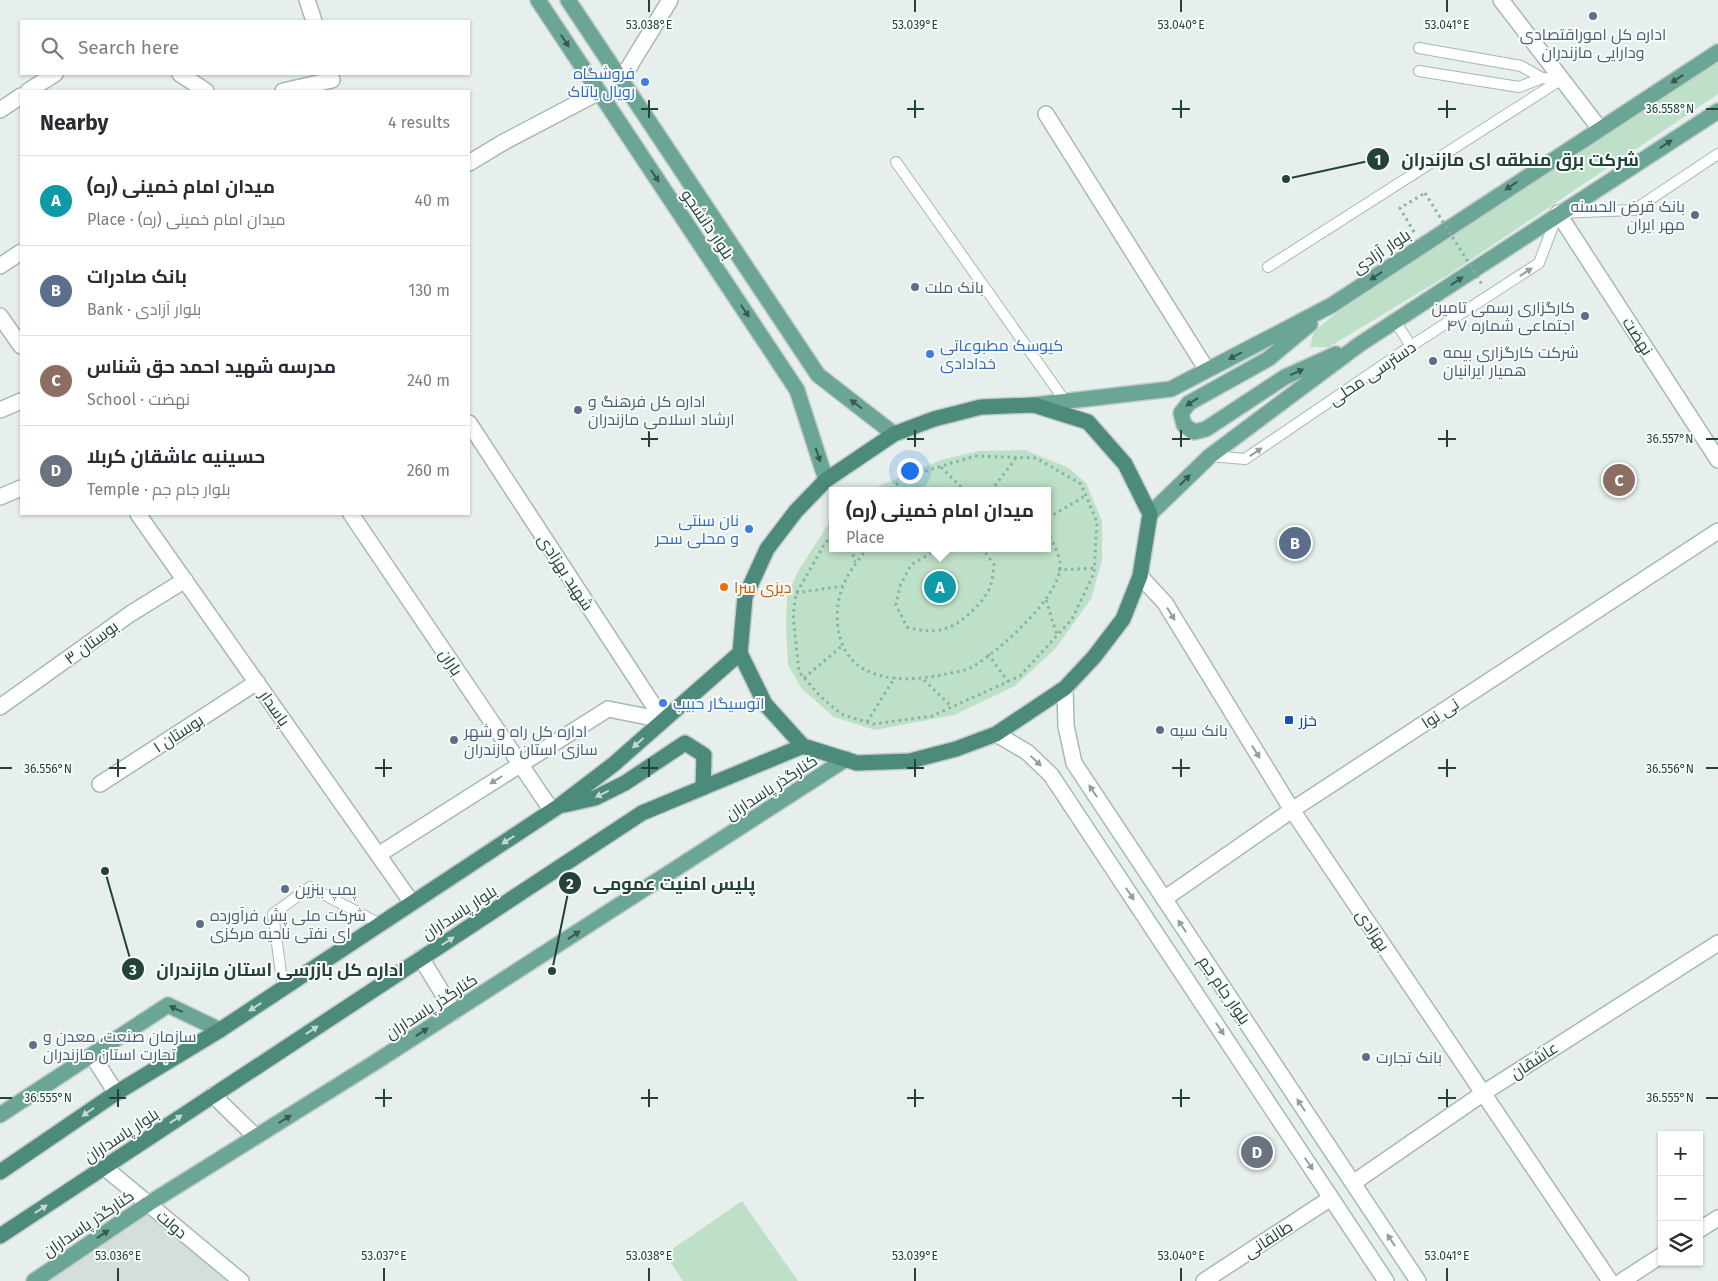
<!DOCTYPE html>
<html lang="en">
<head>
<meta charset="utf-8">
<style>
  body { margin:0; font-family:"Fira Sans",Cairo,sans-serif; background:#f2f2f3; color:#2b2b33 }
  .controls { position:absolute; right:15px; bottom:15px; display:grid; overflow:hidden; border-radius:0px; box-shadow:0 1px 4px #0004 }
  .controls button { width:45px; height:45px; display:grid; place-items:center; padding:0; border:0; border-bottom:1px solid #e1e1e2; background:#fff; color:#2b2b33; font:25px sans-serif }
  .you { position:absolute; left:909px; top:470px; width:18px; height:18px; margin:-12px; border:4px solid #fff; border-radius:50%; background:#1a73e8; box-shadow:0 0 0 8px #1a73e833 }
  .badge { display:grid; place-items:center; width:32px; height:32px; border-radius:50%; background:#111827; color:#fff; font-size:16px; font-weight:700 }
  .pin { position:absolute; translate:-50% -50%; border:2px solid #fff; box-shadow:0 1px 5px #0006 }
  .popup { position:absolute; left:829px; top:487px; width:222px; height:65px; box-sizing:border-box; display:grid; place-content:center; border-radius:0px; background:#fff; filter:drop-shadow(0 1px 4px #0005); font-size:16px; white-space:nowrap; color:#7c7c81 }
  .popup b { font-size:19px; color:#2b2b33 }
  .popup::after { content:''; position:absolute; left:50%; top:100%; margin-left:-10px; border:10px solid transparent; border-top-color:#fff }
  .list { margin:0; padding:0; list-style:none }
  h2 { display:flex; justify-content:space-between; align-items:center; height:65px; margin:0; padding:0 20px; font-size:21px }
  h2 small { font-size:16px; font-weight:400; color:#7c7c81 }
  .list li { display:grid; grid-template-columns:32px 1fr auto; gap:15px; align-items:center; box-sizing:border-box; height:90px; padding:0 20px; border-top:1px solid #e1e1e2 }
  .list b { display:block; font-size:19px; white-space:nowrap }
  .list p { margin:0; font-size:16px; white-space:nowrap; color:#7c7c81 }
  .list em { font-size:16px; font-style:normal; color:#7c7c81 }
  .icon { flex:none; width:28px; height:28px; fill:none; stroke:currentColor; stroke-width:2; stroke-linecap:round; stroke-linejoin:round }
  .map { position:relative; flex:none; width:1718px; height:1281px; overflow:hidden }
  .search { position:absolute; background:#fff; box-shadow:0 1px 4px #0004; left:20px; top:20px; width:450px; height:55px; display:flex; align-items:center; gap:12px; box-sizing:border-box; padding:0 18px; border-radius:0px; color:#7c7c81; font-size:19px }
  .panel { position:absolute; background:#fff; box-shadow:0 1px 4px #0004; left:20px; top:90px; width:450px; height:425px; border-radius:0px }
  .map>svg:first-child { display:block }
  .built { fill:#d4dfda }
  .green { fill:#bfe0c8 }
  .lines { fill:none; stroke-linecap:round; stroke-linejoin:round }
  .service-casing { stroke:#a8b8b2; stroke-width:12 }
  .minor-casing { stroke:#a8b8b2; stroke-width:18 }
  .secondary-casing { stroke:#a4bbb3; stroke-width:18 }
  .primary-casing { stroke:#c2cac8; stroke-width:18 }
  .trunk-casing { stroke:#c2cac8; stroke-width:18 }
  .path { stroke:#86b3a5; stroke-width:3; stroke-dasharray:2.5 4; stroke-linecap:butt }
  .service { stroke:#fff; stroke-width:10 }
  .minor { stroke:#fff; stroke-width:15 }
  .secondary { stroke:#fff; stroke-width:15 }
  .primary { stroke:#6aa596; stroke-width:15 }
  .trunk { stroke:#4c8a7c; stroke-width:15 }
  .path-bridge { stroke:#86b3a5; stroke-width:3; stroke-dasharray:2.5 4; stroke-linecap:butt }
  .oneway { fill:#365b51 }
  .oneway2 { fill:#92a09c }
  .oneway3 { fill:#c4d9d4 }
  .ticks { fill:none; stroke:#24423a; stroke-width:2 }
  .service-dot { fill:#5c6f8a; stroke:#f7fbf9; stroke-width:2 }
  .shop-dot { fill:#3f7fe0; stroke:#f7fbf9; stroke-width:2 }
  .food-dot { fill:#e8710a; stroke:#f7fbf9; stroke-width:2 }
  .transit-dot { fill:#1a4fb4; stroke:#f7fbf9; stroke-width:2 }
  .labels { text-anchor:middle; stroke-width:4; stroke-linejoin:round; paint-order:stroke }
  .service-label { font-size:16px; fill:#4e5e75; stroke:#f7fbf9; text-anchor:start }
  .shop-label { font-size:16px; fill:#366cbe; stroke:#f7fbf9; text-anchor:end }
  .street-label { font-size:16px; fill:#24423a; stroke:#f7fbf9 }
  .food-label { font-size:16px; fill:#c56008; stroke:#f7fbf9; text-anchor:start }
  .transit-label { font-size:16px; fill:#164399; stroke:#f7fbf9; text-anchor:start }
  .ticks-label { font-size:12px; text-anchor:middle; fill:#24423a; stroke:#f7fbf9; stroke-width:4; stroke-linejoin:round; paint-order:stroke }
  .leader { fill:none; stroke:#24423a; stroke-width:2 }
  .callout-dot { fill:#24423a; stroke:#f7fbf9; stroke-width:2 }
  .mark-label { font-size:15px; text-anchor:middle; font-weight:bold; fill:#fff }
  .callout-label { font-size:18px; text-anchor:middle; font-weight:bold; fill:#24423a; stroke:#f7fbf9; stroke-width:4; stroke-linejoin:round; paint-order:stroke }
</style>
</head>
<body>
<div class="map">
<svg width="1718" height="1281" viewBox="0 0 1718 1281">
  <rect width="100%" height="100%" fill="#e6efeb"/>
  <!-- built -->
  <path class="built" d="M148,1204L244,1281H34Z"/>
  <!-- green -->
  <path class="green" d="M1718,62V94L1448,275L1329,347H1310L1314,331L1340,310Z
    M1025,450L1069,468L1086,483L1102,521V560L1091,599L1056,648L1015,686L954,715L875,730L834,717L801,688L788,665L786,627L787,596L797,573L829,523L832,521V548H1048V491H872L879,486L941,460L979,451Z
    M742,1201L798,1281H683L665,1254Z"/>
  <g class="lines">
    <!-- service casing -->
    <g class="service-casing">
      <path id="service" d="M1419,48L1521,66L1542,78L1562,79
        M1419,71L1519,87L1542,78
        M896,162L1065,401
        M1268,267L1562,79
        M1395,321L1411,346
        M1210,456L1245,459L1411,346L1539,263L1558,213L1634,210L1718,154
        M283,988L273,914L310,887L380,924"/>
    </g>
    <!-- minor casing -->
    <g class="minor-casing">
      <path id="minor" d="M307,0L314,21
        M1501,0L1600,129
        M180,74L206,91
        M621,80L670,0
        M28,91L55,74
        M283,91L332,80L330,74
        M0,110L21,96
        M1046,114L1207,370
        M469,163L502,143L599,92
        M0,266L21,252
        M0,316L21,346
        M0,410L21,401
        M469,423L663,720
        M0,497L21,488
        M138,514L412,903
        M351,514L552,811
        M1140,576L1165,603L1292,810L1610,1281
        M0,707L130,614L185,580
        M100,784L257,682
        M378,855L608,709L663,720
        M1164,899L1292,810L1718,531
        M421,958L454,1012
        M92,1055L116,1093
        M213,1095L256,1137
        M1353,1183L1485,1092L1718,943
        M1699,1230L1718,1218
        M1204,1281L1331,1198
        M1622,1281L1662,1255"/>
    </g>
    <!-- secondary casing -->
    <g class="secondary-casing">
      <path id="secondary" d="M1558,213L1718,460
        M1065,688L1066,726L1074,763L1418,1281
        M996,734L1027,752L1051,775L1386,1281
        M104,1167L241,1281"/>
    </g>
    <!-- primary casing -->
    <g class="primary-casing">
      <path id="primary" d="M538,0L797,390L826,480
        M568,0L818,375L894,434
        M1310,324L1268,359L1189,403L1181,413L1184,425L1194,432L1206,429L1285,377L1336,354
        M1034,405L1171,389L1332,305L1718,52
        M1150,514L1210,456L1360,344L1718,111
        M0,1115L168,1005L220,1030
        M34,1281L148,1204L374,1063L846,759"/>
    </g>
    <!-- trunk casing -->
    <g class="trunk-casing">
      <path id="trunk" d="M1034,405L1088,422L1125,464L1150,514L1140,576L1123,619L1094,657L1065,688L996,734L956,749L910,761L857,763L803,746L765,704L740,653L745,597L767,549L796,511L826,480L894,434L934,419L981,407Z
        M564,805L595,798L625,783L685,743L704,755L703,788
        M0,1172L116,1093L220,1030L559,806L614,764L740,653
        M0,1236L642,813L803,746"/>
    </g>
    <!-- path -->
    <path class="path" d="M1414,232L1400,208L1425,193
      M941,467L965,491
      M991,491L1016,458
      M1048,518L1085,496
      M832,535L824,545L796,594L793,615L799,672L821,697L841,714L873,724L932,716L1020,676L1072,619L1094,573L1097,522L1081,484L1036,458L975,456L909,476L886,491
      M851,548L855,562
      M868,548C847,573 834,594 838,627C844,682 902,684 946,674C954,672 965,671 972,667C997,653 1064,594 1060,563C1059,553 1051,540 1048,531
      M950,548L936,550L911,565L900,586L896,605L907,627C937,636 955,629 976,607C982,601 989,592 991,584C993,578 993,571 994,565L985,552L972,548
      M1058,570L1095,568
      M796,593L843,586
      M1046,600L1057,635
      M988,654L1008,682
      M804,678L842,646
      M924,680L952,707
      M867,722L895,677"/>
    <!-- service -->
    <use href="#service" class="service"/>
    <!-- minor -->
    <use href="#minor" class="minor"/>
    <!-- secondary -->
    <use href="#secondary" class="secondary"/>
    <!-- primary -->
    <use href="#primary" class="primary"/>
    <!-- trunk -->
    <use href="#trunk" class="trunk"/>
    <!-- path-bridge -->
    <path class="path-bridge" d="M1425,193L1483,286"/>
  </g>
  <!-- one-way arrows -->
  <defs><path id="oneway-solid" d="M-6-.8H1V-3.2L6.5 0L1 3.2V.8H-6Z" transform="scale(1.25)"/></defs>
  <g class="oneway">
    <use href="#oneway-solid" transform="translate(565 41) rotate(56)"/>
    <use href="#oneway-solid" transform="translate(1677 79) rotate(147)"/>
    <use href="#oneway-solid" transform="translate(1666 144) rotate(-33)"/>
    <use href="#oneway-solid" transform="translate(655 176) rotate(56)"/>
    <use href="#oneway-solid" transform="translate(1511 186) rotate(146)"/>
    <use href="#oneway-solid" transform="translate(1376 276) rotate(146)"/>
    <use href="#oneway-solid" transform="translate(1457 281) rotate(-34)"/>
    <use href="#oneway-solid" transform="translate(745 311) rotate(56)"/>
    <use href="#oneway-solid" transform="translate(1235 356) rotate(152)"/>
    <use href="#oneway-solid" transform="translate(1297 372) rotate(-24)"/>
    <use href="#oneway-solid" transform="translate(1192 402) rotate(147)"/>
    <use href="#oneway-solid" transform="translate(856 404) rotate(-143)"/>
    <use href="#oneway-solid" transform="translate(818 455) rotate(72)"/>
    <use href="#oneway-solid" transform="translate(1185 480) rotate(-45)"/>
    <use href="#oneway-solid" transform="translate(574 935) rotate(-33)"/>
    <use href="#oneway-solid" transform="translate(176 1009) rotate(-155)"/>
    <use href="#oneway-solid" transform="translate(422 1032) rotate(-33)"/>
    <use href="#oneway-solid" transform="translate(285 1119) rotate(-32)"/>
    <use href="#oneway-solid" transform="translate(103 1234) rotate(-34)"/>
  </g>
  <g class="oneway2">
    <use href="#oneway-solid" transform="translate(1526 272) rotate(-33)"/>
    <use href="#oneway-solid" transform="translate(1256 452) rotate(-34)"/>
    <use href="#oneway-solid" transform="translate(1171 614) rotate(58)"/>
    <use href="#oneway-solid" transform="translate(1256 752) rotate(58)"/>
    <use href="#oneway-solid" transform="translate(1036 761) rotate(43)"/>
    <use href="#oneway-solid" transform="translate(496 780) rotate(148)"/>
    <use href="#oneway-solid" transform="translate(1093 791) rotate(-124)"/>
    <use href="#oneway-solid" transform="translate(1130 894) rotate(56)"/>
    <use href="#oneway-solid" transform="translate(1182 926) rotate(-124)"/>
    <use href="#oneway-solid" transform="translate(1220 1029) rotate(56)"/>
    <use href="#oneway-solid" transform="translate(1301 1105) rotate(-124)"/>
    <use href="#oneway-solid" transform="translate(1309 1164) rotate(56)"/>
    <use href="#oneway-solid" transform="translate(1391 1240) rotate(-123)"/>
  </g>
  <g class="oneway3">
    <use href="#oneway-solid" transform="translate(638 743) rotate(138)"/>
    <use href="#oneway-solid" transform="translate(602 794) rotate(154)"/>
    <use href="#oneway-solid" transform="translate(508 840) rotate(147)"/>
    <use href="#oneway-solid" transform="translate(448 941) rotate(-33)"/>
    <use href="#oneway-solid" transform="translate(255 1007) rotate(147)"/>
    <use href="#oneway-solid" transform="translate(312 1030) rotate(-33)"/>
    <use href="#oneway-solid" transform="translate(88 1112) rotate(145)"/>
    <use href="#oneway-solid" transform="translate(176 1119) rotate(-33)"/>
    <use href="#oneway-solid" transform="translate(41 1209) rotate(-33)"/>
  </g>
  <!-- ticks -->
  <path class="ticks" d="M649,0V12M915,0V12M1181,0V12M1447,0V12M649,100V118M915,100V118M1181,100V118M1447,100V118M641,109H658M907,109H924M1172,109H1190M1438,109H1456M1706,109H1718M649,430V447M915,430V447M1181,430V447M1447,430V447M641,439H658M907,439H924M1172,439H1190M1438,439H1456M1706,439H1718M118,759V777M384,759V777M649,759V777M915,759V777M1181,759V777M1447,759V777M0,768H12M109,768H126M375,768H392M641,768H658M907,768H924M1172,768H1190M1438,768H1456M1706,768H1718M118,1089V1107M384,1089V1107M649,1089V1107M915,1089V1107M1181,1089V1107M1447,1089V1107M0,1098H12M109,1098H126M375,1098H392M641,1098H658M907,1098H924M1172,1098H1190M1438,1098H1456M1706,1098H1718M118,1268V1281M384,1268V1281M649,1268V1281M915,1268V1281M1181,1268V1281M1447,1268V1281"/>
  <!-- markers -->
  <g class="service-dot">
    <circle cx="1593" cy="16" r="5"/>
    <circle cx="1695" cy="215" r="5"/>
    <circle cx="915" cy="287" r="5"/>
    <circle cx="1585" cy="316" r="5"/>
    <circle cx="1433" cy="361" r="5"/>
    <circle cx="578" cy="410" r="5"/>
    <circle cx="1160" cy="730" r="5"/>
    <circle cx="454" cy="740" r="5"/>
    <circle cx="285" cy="889" r="5"/>
    <circle cx="200" cy="924" r="5"/>
    <circle cx="33" cy="1045" r="5"/>
    <circle cx="1366" cy="1057" r="5"/>
  </g>
  <g class="shop-dot">
    <circle cx="645" cy="82" r="5"/>
    <circle cx="930" cy="354" r="5"/>
    <circle cx="749" cy="529" r="5"/>
    <circle cx="663" cy="703" r="5"/>
  </g>
  <circle class="food-dot" cx="724" cy="587" r="5"/>
  <rect class="transit-dot" x="1284" y="715" width="10" height="10" rx="2.5"/>
  <g class="labels">
    <!-- service labels -->
    <g class="service-label">
      <text x="1593" y="40" text-anchor="middle">اداره کل اموراقتصادی<tspan x="1593" dy="18">ودارایی مازندران</tspan></text>
      <text x="1685" y="212" text-anchor="end">بانک قرض الحسنه<tspan x="1685" dy="18">مهر ایران</tspan></text>
      <text x="925" y="293">بانک ملت</text>
      <text x="1575" y="313" text-anchor="end">کارگزاری رسمی تامین<tspan x="1575" dy="18">اجتماعی شماره ۴۷</tspan></text>
      <text x="1443" y="358">شرکت کارگزاری بیمه<tspan x="1443" dy="18">همیار ایرانیان</tspan></text>
      <text x="588" y="407">اداره کل فرهنگ و<tspan x="588" dy="18">ارشاد اسلامی مازندران</tspan></text>
      <text x="1170" y="736">بانک سپه</text>
      <text x="464" y="737">اداره کل راه و شهر<tspan x="464" dy="18">سازی استان مازندران</tspan></text>
      <text x="295" y="895">پمپ بنزین</text>
      <text x="210" y="921">شرکت ملی پش فرآورده<tspan x="210" dy="18">ای نفتی ناحیه مرکزی</tspan></text>
      <text x="43" y="1042">سازمان صنعت، معدن و<tspan x="43" dy="18">تجارت استان مازندران</tspan></text>
      <text x="1376" y="1063">بانک تجارت</text>
    </g>
    <!-- shop labels -->
    <g class="shop-label">
      <text x="635" y="79">فروشگاه<tspan x="635" dy="18">رویال یاتاک</tspan></text>
      <text x="940" y="351" text-anchor="start">کیوسک مطبوعاتی<tspan x="940" dy="18">خدادادی</tspan></text>
      <text x="739" y="526">نان سنتی<tspan x="739" dy="18">و محلی سحر</tspan></text>
      <text x="673" y="709" text-anchor="start">اتوسیگار حبیب</text>
    </g>
    <!-- street labels -->
    <g class="street-label">
      <text transform="translate(708 224) rotate(56)" y="6">بلوار دانشجو</text>
      <text transform="translate(1381 251) rotate(-34)" y="6">بلوار آزادی</text>
      <text transform="translate(1638 336) rotate(57)" y="6">نهضت</text>
      <text transform="translate(1372 373) rotate(-34)" y="6">دسترسی محلی</text>
      <text transform="translate(566 572) rotate(57)" y="6">شهید بهزادی</text>
      <text transform="translate(91 642) rotate(-36)" y="6">بوستان ۳</text>
      <text transform="translate(451 662) rotate(56)" y="6">باران</text>
      <text transform="translate(275 708) rotate(55)" y="6">پاسدار</text>
      <text transform="translate(1440 713) rotate(-33)" y="6">نی نوا</text>
      <text transform="translate(178 733) rotate(-33)" y="6">بوستان ۱</text>
      <text transform="translate(771 787) rotate(-33)" y="6">کنارگذر پاسداران</text>
      <text transform="translate(459 912) rotate(-33)" y="6">بلوار پاسداران</text>
      <text transform="translate(1373 930) rotate(56)" y="6">بهزادی</text>
      <text transform="translate(1225 990) rotate(56)" y="6">بلوار جام جم</text>
      <text transform="translate(431 1006) rotate(-33)" y="6">کنارگذر پاسداران</text>
      <text transform="translate(1534 1060) rotate(-33)" y="6">عاشقان</text>
      <text transform="translate(121 1135) rotate(-33)" y="6">بلوار پاسداران</text>
      <text transform="translate(88 1223) rotate(-34)" y="6">کنارگذر پاسداران</text>
      <text transform="translate(172 1224) rotate(40)" y="6">دولت</text>
      <text transform="translate(1268 1239) rotate(-33)" y="6">طالقانی</text>
    </g>
    <!-- food labels -->
    <g class="food-label">
      <text x="734" y="593">دیزی سرا</text>
    </g>
    <!-- transit labels -->
    <g class="transit-label">
      <text x="1299" y="726">خزر</text>
    </g>
  </g>
  <g class="ticks-label">
    <text x="649" y="29">53.038°E</text>
    <text x="915" y="29">53.039°E</text>
    <text x="1181" y="29">53.040°E</text>
    <text x="1447" y="29">53.041°E</text>
    <text x="1670" y="113">36.558°N</text>
    <text x="1670" y="443">36.557°N</text>
    <text x="48" y="773">36.556°N</text>
    <text x="1670" y="773">36.556°N</text>
    <text x="48" y="1102">36.555°N</text>
    <text x="1670" y="1102">36.555°N</text>
    <text x="118" y="1260">53.036°E</text>
    <text x="384" y="1260">53.037°E</text>
    <text x="649" y="1260">53.038°E</text>
    <text x="915" y="1260">53.039°E</text>
    <text x="1181" y="1260">53.040°E</text>
    <text x="1447" y="1260">53.041°E</text>
  </g>
  <!-- callouts -->
  <path class="leader" d="M1286 179L1378 159M552 971L570 883M105 871L133 969"/>
  <g class="callout-dot">
    <circle cx="1286" cy="179" r="5"/>
    <circle cx="552" cy="971" r="5"/>
    <circle cx="105" cy="871" r="5"/>
    <circle cx="1378" cy="159" r="12"/>
    <circle cx="570" cy="883" r="12"/>
    <circle cx="133" cy="969" r="12"/>
  </g>
  <g class="mark-label">
    <text x="1378" y="165">1</text>
    <text x="570" y="889">2</text>
    <text x="133" y="975">3</text>
  </g>
  <g class="callout-label">
    <text x="1520" y="166">شرکت برق منطقه ای مازندران</text>
    <text x="674" y="890">پلیس امنیت عمومی</text>
    <text x="280" y="976">اداره کل بازرسی استان مازندران</text>
  </g>
</svg>
<div class="controls">
<button>+</button>
<button>−</button>
<button><svg class="icon" aria-label="layers" viewBox="0 0 24 24"><path d="M12 4l9 5-9 5-9-5zM3 14l9 5 9-5"/></svg></button>
</div>
<div class="you"></div>
<div class="pin badge" style="left:940px;top:587px;background:#0f9aa8">A</div>
<div class="popup"><b>میدان امام خمینی (ره)</b>Place</div>
<div class="pin badge" style="left:1295px;top:543px;background:#5c6f8a">B</div>
<div class="pin badge" style="left:1619px;top:480px;background:#8d6e63">C</div>
<div class="pin badge" style="left:1257px;top:1152px;background:#6b7280">D</div>
<div class="search"><svg class="icon" aria-label="search" viewBox="0 0 24 24"><circle cx="10" cy="10" r="6"/><path d="M15 15l6 6"/></svg>Search here</div>
<section class="panel">
<h2>Nearby<small>4 results</small></h2>
<ul class="list">
<li><span class="badge" style="background:#0f9aa8">A</span><div><b>میدان امام خمینی (ره)</b><p>Place · میدان امام خمینی (ره)</p></div><em>40 m</em></li>
<li><span class="badge" style="background:#5c6f8a">B</span><div><b>بانک صادرات</b><p>Bank · بلوار آزادی</p></div><em>130 m</em></li>
<li><span class="badge" style="background:#8d6e63">C</span><div><b>مدرسه شهید احمد حق شناس</b><p>School · نهضت</p></div><em>240 m</em></li>
<li><span class="badge" style="background:#6b7280">D</span><div><b>حسینیه عاشقان کربلا</b><p>Temple · بلوار جام جم</p></div><em>260 m</em></li>
</ul>
</section>
</div>
</body>
</html>
